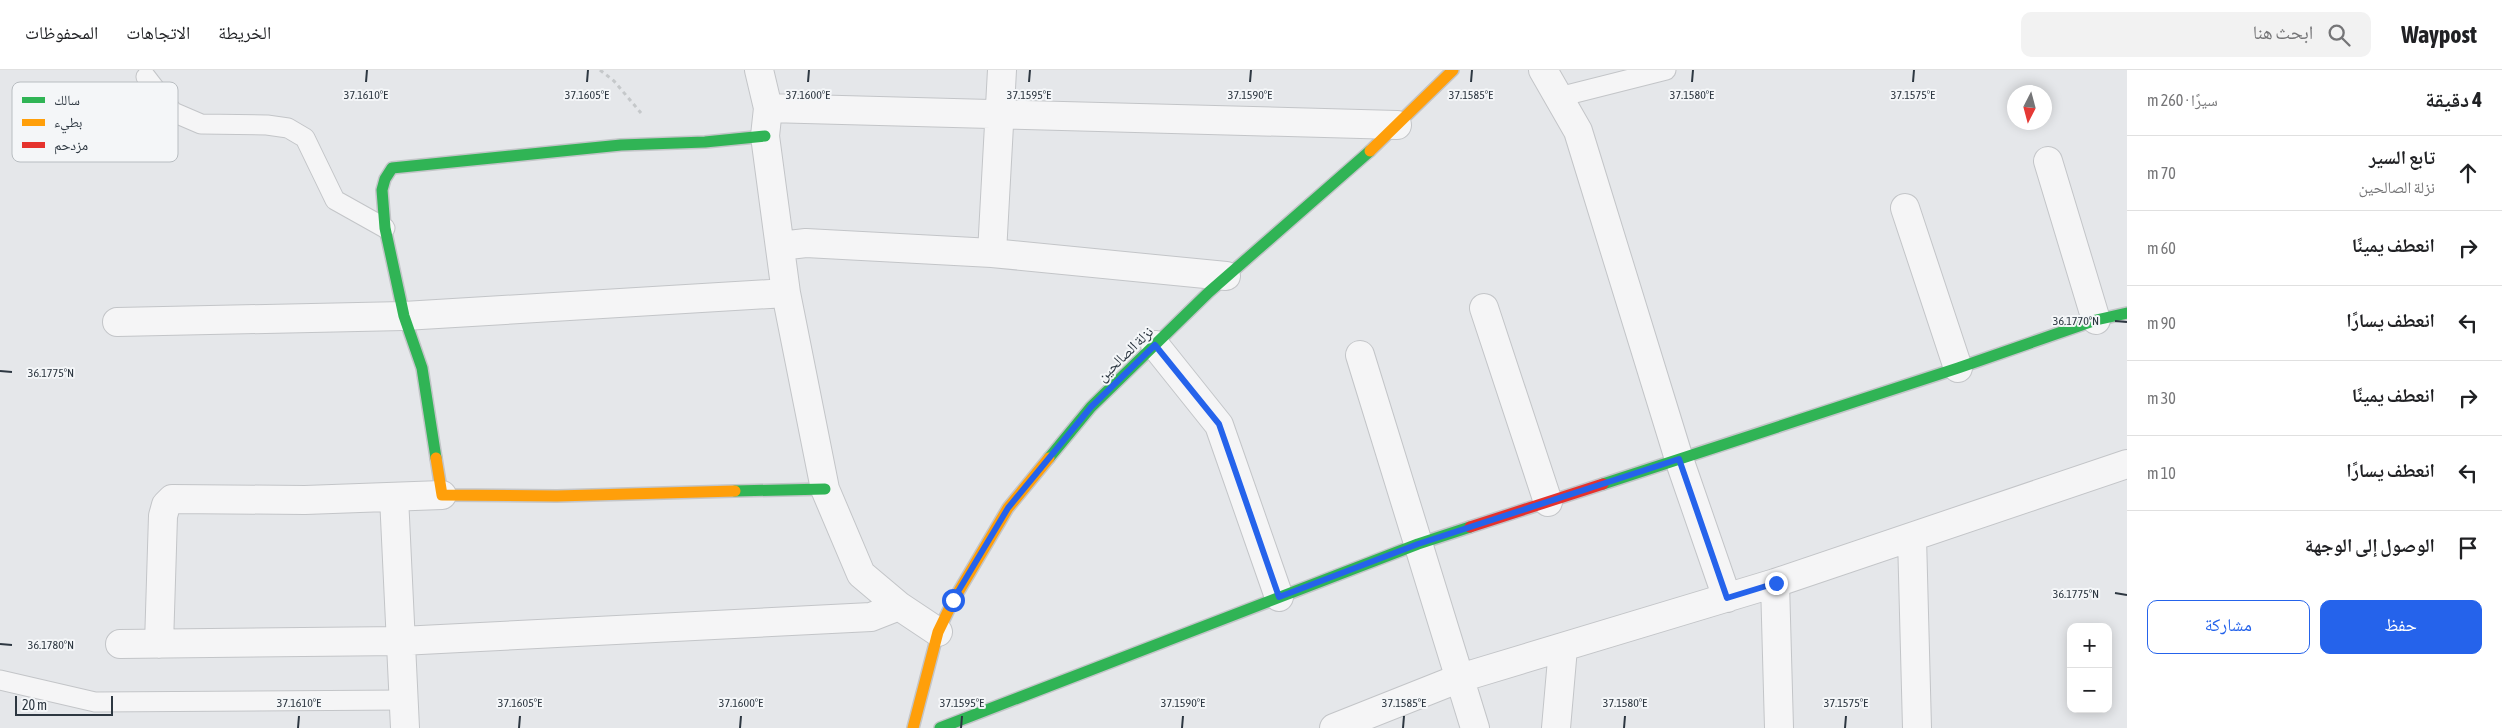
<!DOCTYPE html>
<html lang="ar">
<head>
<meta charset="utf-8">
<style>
  body { margin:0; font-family:"Asap Condensed","Noto Naskh Arabic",sans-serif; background:#f2f2f2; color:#202124; direction:rtl }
  .controls { position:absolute; right:15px; bottom:15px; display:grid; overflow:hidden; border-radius:10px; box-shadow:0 2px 12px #0003 }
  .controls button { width:45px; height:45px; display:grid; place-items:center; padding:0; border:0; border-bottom:1px solid #e0e0e0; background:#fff; color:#202124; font:25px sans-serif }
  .compass { position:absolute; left:2007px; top:15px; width:45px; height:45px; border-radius:50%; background:#fff; box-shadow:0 2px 12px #0003; rotate:186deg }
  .scale { position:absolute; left:15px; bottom:12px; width:98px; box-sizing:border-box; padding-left:5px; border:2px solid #2d3741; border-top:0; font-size:14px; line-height:18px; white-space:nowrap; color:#2d3741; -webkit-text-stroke:4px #f4f6f8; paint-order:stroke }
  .stop { position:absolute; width:15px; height:15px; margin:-11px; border:4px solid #2563eb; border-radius:50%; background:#fff }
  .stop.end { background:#2563eb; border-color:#fff; box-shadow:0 1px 5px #0008 }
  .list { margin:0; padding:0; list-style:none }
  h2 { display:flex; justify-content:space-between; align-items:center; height:65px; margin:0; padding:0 20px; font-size:21px }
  h2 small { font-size:16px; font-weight:400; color:#757577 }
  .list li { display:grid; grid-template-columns:32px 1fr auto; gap:15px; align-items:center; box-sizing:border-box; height:75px; padding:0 20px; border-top:1px solid #e0e0e0 }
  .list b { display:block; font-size:19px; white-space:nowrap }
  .list p { margin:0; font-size:16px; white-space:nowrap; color:#757577 }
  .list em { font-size:16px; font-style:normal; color:#757577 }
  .actions { display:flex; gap:10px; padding:15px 20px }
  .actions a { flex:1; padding:11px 0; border:1px solid #2563eb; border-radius:10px; text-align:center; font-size:18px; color:#2563eb }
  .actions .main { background:#2563eb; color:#fff }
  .icon { flex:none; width:28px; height:28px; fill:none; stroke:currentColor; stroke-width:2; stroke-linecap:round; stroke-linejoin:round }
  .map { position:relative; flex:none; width:2127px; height:658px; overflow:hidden; direction:ltr }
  header { display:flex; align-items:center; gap:30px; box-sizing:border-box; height:70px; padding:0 25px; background:#fff; border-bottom:1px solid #e0e0e0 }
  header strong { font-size:24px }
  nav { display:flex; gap:28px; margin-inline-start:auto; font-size:18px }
  .search { width:350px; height:45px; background:#f2f2f2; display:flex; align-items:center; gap:12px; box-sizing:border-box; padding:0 18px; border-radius:10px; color:#757577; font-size:19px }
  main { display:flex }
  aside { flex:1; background:#fff }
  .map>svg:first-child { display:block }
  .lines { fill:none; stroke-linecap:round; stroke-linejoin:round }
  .lane-casing { stroke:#c3c5c8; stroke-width:21 }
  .street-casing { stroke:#c3c5c8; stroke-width:30 }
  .fast-casing { stroke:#c3c5c8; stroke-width:14 }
  .slow-casing { stroke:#c3c5c8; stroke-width:14 }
  .jam-casing { stroke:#c3c5c8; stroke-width:14 }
  .path { stroke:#c5c8ca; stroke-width:3; stroke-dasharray:4 4; stroke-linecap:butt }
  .lane { stroke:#f5f5f6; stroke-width:19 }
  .street { stroke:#f5f5f6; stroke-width:28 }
  .fast { stroke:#30b455; stroke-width:11 }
  .slow { stroke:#ff9f0a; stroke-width:11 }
  .jam { stroke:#e5322d; stroke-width:11 }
  .route { stroke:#2563eb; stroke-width:6 }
  .ticks { fill:none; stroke:#2d3741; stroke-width:2 }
  .labels { text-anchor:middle; stroke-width:4; stroke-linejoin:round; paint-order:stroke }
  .street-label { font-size:15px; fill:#2d3741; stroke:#f4f6f8 }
  .key { fill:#f4f6f8; stroke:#b8bdc1; stroke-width:1 }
  .key-label { font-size:14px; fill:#2d3741 }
  .ticks-label { font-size:12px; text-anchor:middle; fill:#2d3741; stroke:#f4f6f8; stroke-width:4; stroke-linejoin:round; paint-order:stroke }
</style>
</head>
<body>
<header>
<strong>Waypost</strong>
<div class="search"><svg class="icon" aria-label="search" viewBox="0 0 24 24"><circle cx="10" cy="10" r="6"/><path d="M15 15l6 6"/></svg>ابحث هنا</div>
<nav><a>الخريطة</a><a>الاتجاهات</a><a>المحفوظات</a></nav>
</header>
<main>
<aside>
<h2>4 دقيقة<small>سيرًا · 260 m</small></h2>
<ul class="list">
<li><svg class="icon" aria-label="ahead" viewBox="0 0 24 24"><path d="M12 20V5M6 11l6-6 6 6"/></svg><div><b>تابع السير</b><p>نزلة الصالحين</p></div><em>70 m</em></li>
<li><svg class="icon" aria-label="right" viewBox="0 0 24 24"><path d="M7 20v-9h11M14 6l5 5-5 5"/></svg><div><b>انعطف يمينًا</b></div><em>60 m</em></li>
<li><svg class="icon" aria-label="left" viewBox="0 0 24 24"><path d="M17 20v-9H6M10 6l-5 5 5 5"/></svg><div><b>انعطف يسارًا</b></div><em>90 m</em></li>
<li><svg class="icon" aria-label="right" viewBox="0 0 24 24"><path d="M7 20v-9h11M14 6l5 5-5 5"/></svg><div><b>انعطف يمينًا</b></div><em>30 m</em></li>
<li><svg class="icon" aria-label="left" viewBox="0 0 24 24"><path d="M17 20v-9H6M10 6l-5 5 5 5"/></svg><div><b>انعطف يسارًا</b></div><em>10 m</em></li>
<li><svg class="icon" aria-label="arrive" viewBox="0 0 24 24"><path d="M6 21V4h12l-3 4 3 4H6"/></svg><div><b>الوصول إلى الوجهة</b></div></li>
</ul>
<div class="actions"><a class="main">حفظ</a><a>مشاركة</a></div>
</aside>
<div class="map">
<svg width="2127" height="658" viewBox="0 0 2127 658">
  <rect width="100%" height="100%" fill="#e5e7ea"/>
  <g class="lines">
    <!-- lane casing -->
    <g class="lane-casing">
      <path id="lane" d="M146,7L173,42L201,54L267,55L288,58L305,68L335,130L385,158
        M1559,27L1666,0
        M0,610L95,632L403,630"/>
    </g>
    <!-- street casing -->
    <g class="street-casing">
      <path id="street" d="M759,0L768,38L765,66L786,223L825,419L861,504L899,536L938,562
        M1543,0L1578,61L1679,389L1727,528
        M768,38L1397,55
        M2048,91L2096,250
        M1905,138L1958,298
        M780,176L806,173L992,183L1226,206
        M992,183L1002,0
        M1484,238L1548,432
        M117,252L404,246L786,223
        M1155,275L1219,355L1279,527
        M1360,285L1475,658
        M394,427L405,658
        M1912,467L1917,658
        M1775,513L1779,658
        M120,574L401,571L871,547L899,536
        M159,574L163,446L166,435L172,429L305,430L442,425
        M1334,658L1460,608L1775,513L2127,394
        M1556,658L1563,578"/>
    </g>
    <!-- fast casing -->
    <g class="fast-casing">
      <path id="fast" d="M436,388L422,298L404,246L385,158L382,120L385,109L392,98L621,75L705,72L765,66
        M1049,388L1091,337L1209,222L1370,81
        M1603,414L1958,298L2096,250L2127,243
        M735,421L825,419
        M940,658L1418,474L1470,457"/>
    </g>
    <!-- slow casing -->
    <g class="slow-casing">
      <path id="slow" d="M1370,81L1453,0
        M436,388L442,425L557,426L735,421
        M913,658L938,562L953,531L1008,438L1049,388"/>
    </g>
    <!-- jam casing -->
    <g class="jam-casing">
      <path id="jam" d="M1470,457L1603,414"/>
    </g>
    <!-- path -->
    <path class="path" d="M600,0L614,11L641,43"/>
    <!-- lane -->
    <use href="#lane" class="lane"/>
    <!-- street -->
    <use href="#street" class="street"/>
    <!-- fast -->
    <use href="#fast" class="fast"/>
    <!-- slow -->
    <use href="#slow" class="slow"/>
    <!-- jam -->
    <use href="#jam" class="jam"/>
  </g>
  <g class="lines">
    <!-- route -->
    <path class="route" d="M953,530L1008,438L1091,337L1155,275L1219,354L1279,527L1418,474L1679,389L1727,528L1776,513"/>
  </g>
  <!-- ticks -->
  <path class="ticks" d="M366,12L367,0M587,12L588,0M808,12L809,0M1029,12L1030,0M1250,12L1251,0M1471,12L1472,0M1692,12L1693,0M1913,12L1914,0M2115,251L2127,252M0,301L12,302M2115,523L2127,525M0,574L12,575M298,658L299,646M519,658L520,646M740,658L741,646M961,658L962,646M1182,658L1183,646M1403,658L1404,646M1624,658L1625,646M1845,658L1846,646"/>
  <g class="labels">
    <!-- street labels -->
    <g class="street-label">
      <text transform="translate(1125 284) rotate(-44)" y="5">نزلة الصالحين</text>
    </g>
  </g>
  <!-- legend -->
  <rect x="12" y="12" width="166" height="80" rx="8" class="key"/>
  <rect x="22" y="27" width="23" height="6" fill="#30b455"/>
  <rect x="22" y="49" width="23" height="7" fill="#ff9f0a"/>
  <rect x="22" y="72" width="23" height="6" fill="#e5322d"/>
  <g class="key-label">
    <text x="54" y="35">سالك</text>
    <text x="54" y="57">بطيء</text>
    <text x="54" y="80">مزدحم</text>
  </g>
  <g class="ticks-label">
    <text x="366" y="29">37.1610°E</text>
    <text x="587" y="29">37.1605°E</text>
    <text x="808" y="29">37.1600°E</text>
    <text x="1029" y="29">37.1595°E</text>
    <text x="1250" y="29">37.1590°E</text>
    <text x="1471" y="29">37.1585°E</text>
    <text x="1692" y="29">37.1580°E</text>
    <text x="1913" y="29">37.1575°E</text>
    <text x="2076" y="255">36.1770°N</text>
    <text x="51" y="307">36.1775°N</text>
    <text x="2076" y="528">36.1775°N</text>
    <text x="51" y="579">36.1780°N</text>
    <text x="299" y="637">37.1610°E</text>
    <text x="520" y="637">37.1605°E</text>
    <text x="741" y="637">37.1600°E</text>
    <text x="962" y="637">37.1595°E</text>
    <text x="1183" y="637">37.1590°E</text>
    <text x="1404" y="637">37.1585°E</text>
    <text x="1625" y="637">37.1580°E</text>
    <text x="1846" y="637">37.1575°E</text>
  </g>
</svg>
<div class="controls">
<button>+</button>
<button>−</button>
</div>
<svg class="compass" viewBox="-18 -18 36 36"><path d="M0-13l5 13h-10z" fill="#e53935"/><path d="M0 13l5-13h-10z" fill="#757577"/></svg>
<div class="scale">20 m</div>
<div class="stop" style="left:953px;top:530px"></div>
<div class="stop end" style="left:1776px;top:513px"></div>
</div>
</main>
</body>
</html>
